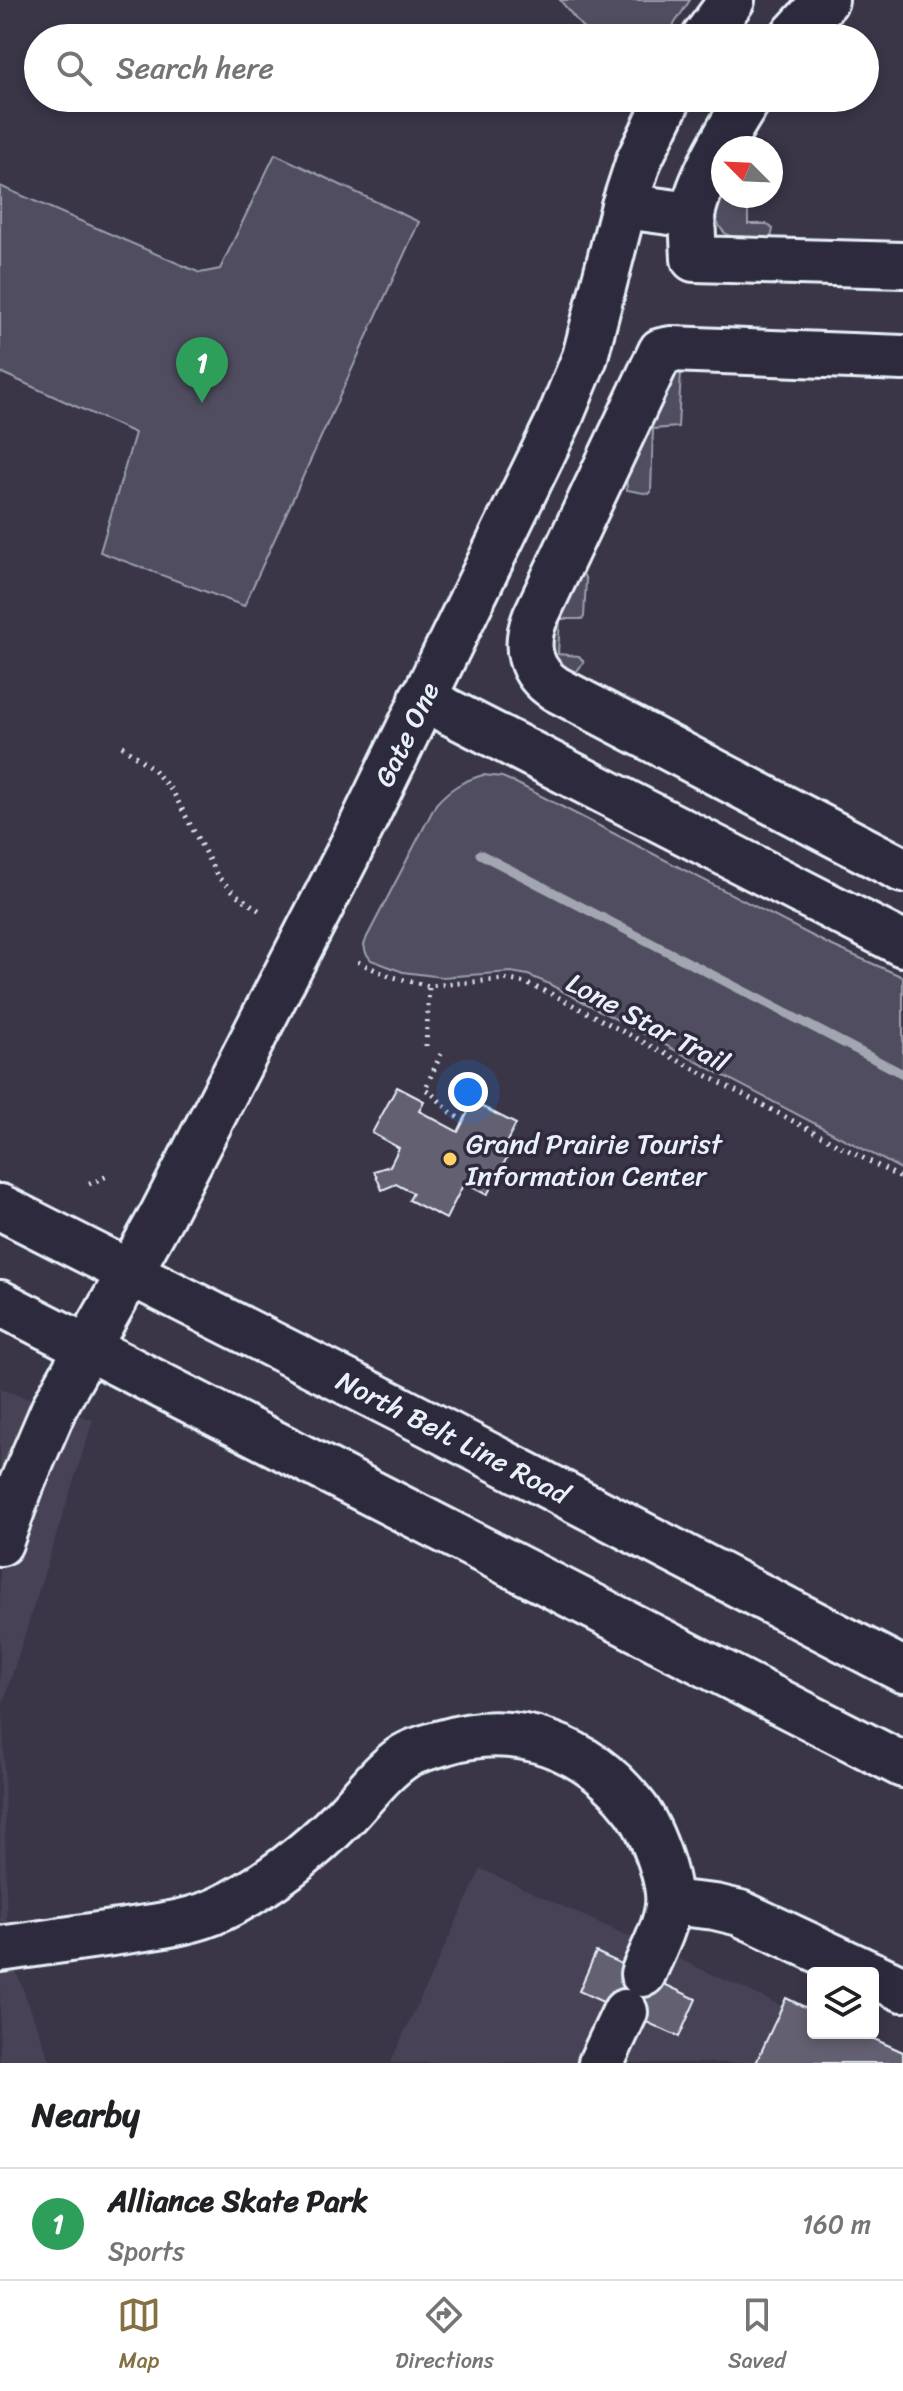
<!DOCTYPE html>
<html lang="en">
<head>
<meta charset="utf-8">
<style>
  body { margin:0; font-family:Sriracha,sans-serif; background:#f6f6f6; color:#202124 }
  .controls { position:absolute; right:24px; bottom:24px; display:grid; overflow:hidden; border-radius:8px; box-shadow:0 4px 12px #0003 }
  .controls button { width:72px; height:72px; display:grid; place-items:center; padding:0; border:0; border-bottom:2px solid #e0e0e0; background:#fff; color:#202124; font:40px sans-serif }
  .compass { position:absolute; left:711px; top:136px; width:72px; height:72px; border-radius:50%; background:#fff; box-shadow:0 4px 12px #0003; rotate:294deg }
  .you { position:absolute; left:468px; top:1092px; width:28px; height:28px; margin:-20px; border:6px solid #fff; border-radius:50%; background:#1a73e8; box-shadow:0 0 0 12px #1a73e833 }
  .badge { display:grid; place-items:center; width:52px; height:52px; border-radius:50%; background:#847042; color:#fff; font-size:26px; font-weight:700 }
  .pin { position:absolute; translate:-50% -66px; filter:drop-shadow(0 2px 4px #0008) }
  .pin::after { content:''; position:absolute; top:42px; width:28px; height:24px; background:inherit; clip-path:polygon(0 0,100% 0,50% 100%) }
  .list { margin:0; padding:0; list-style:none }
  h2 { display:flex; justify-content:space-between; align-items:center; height:104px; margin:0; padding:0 32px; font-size:34px }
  h2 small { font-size:26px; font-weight:400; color:#757577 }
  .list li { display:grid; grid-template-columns:52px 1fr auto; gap:24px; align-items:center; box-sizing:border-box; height:112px; padding:0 32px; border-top:2px solid #e0e0e0 }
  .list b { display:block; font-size:30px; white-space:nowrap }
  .list p { margin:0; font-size:26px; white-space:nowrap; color:#757577 }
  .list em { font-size:26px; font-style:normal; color:#757577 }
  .icon { flex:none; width:44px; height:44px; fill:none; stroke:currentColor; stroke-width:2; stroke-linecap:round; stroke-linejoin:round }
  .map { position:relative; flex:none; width:903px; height:2063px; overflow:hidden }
  .search { position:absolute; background:#fff; box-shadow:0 4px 12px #0003; left:24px; right:24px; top:24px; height:88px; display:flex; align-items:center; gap:20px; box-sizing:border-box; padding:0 28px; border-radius:44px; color:#757577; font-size:30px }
  .sheet { height:216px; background:#fff }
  nav { display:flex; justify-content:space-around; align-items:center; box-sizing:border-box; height:112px; border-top:2px solid #e0e0e0; background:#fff; font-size:22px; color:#757577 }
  nav a { display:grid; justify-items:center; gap:4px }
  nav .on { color:#847042 }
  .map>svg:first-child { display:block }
  .built { fill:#464354 }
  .green { fill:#504e5f; stroke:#9ca0ac; stroke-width:2 }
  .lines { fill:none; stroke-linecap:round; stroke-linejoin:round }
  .stream { stroke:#a2a6b1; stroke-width:9 }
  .building { fill:#636171; stroke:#e8f1f8; stroke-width:2 }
  .minor-casing { stroke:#e8f1f8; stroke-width:50 }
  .major-casing { stroke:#e8f1f8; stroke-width:50 }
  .path { stroke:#e8f1f8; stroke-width:5; stroke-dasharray:2 6; stroke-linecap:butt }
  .minor { stroke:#2f2a3d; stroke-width:44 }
  .major { stroke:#2f2a3d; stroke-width:44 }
  .poi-dot { fill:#ffd166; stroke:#2f2a3d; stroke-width:3 }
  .labels { text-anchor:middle; stroke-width:7; stroke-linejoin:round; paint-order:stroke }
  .street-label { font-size:28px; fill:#e8f1f8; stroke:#2f2a3d }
  .poi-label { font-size:28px; fill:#e8f1f8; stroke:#2f2a3d; text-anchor:start }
</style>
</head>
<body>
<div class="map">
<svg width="903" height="2063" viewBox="0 0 903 2063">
  <rect width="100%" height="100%" fill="#3a3648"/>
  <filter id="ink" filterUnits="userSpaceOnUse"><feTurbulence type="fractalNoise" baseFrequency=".0125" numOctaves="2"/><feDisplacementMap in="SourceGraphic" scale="16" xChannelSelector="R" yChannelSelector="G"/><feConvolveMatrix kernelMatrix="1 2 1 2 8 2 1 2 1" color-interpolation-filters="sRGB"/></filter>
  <g filter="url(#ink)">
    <!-- built -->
    <path class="built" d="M0,1389L93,1420L3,1703L7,1947L51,2063H0Z
      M481,1869L813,2020V2033L903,2060V2063H390Z"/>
    <!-- green -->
    <path class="green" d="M560,0H690L665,38H591Z
      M275,154L419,222L244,606L100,552L135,433L0,372V186L200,273L220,269Z
      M723,179V196H748V224H767L773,229L771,238L765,244C735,239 719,241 713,207Z
      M679,369L681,372L678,427L653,429L651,492L649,494L627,490L626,473L666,372Z
      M581,569L586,580L584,617L582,619H560L558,654L579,656L584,662L576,672L566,674L547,648L573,571Z
      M483,775L502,777L514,782L828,944L903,977V1170L547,983L528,975L511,972L442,977L403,972L371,960L366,953L364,945L367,937L436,804C450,788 463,781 483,775Z"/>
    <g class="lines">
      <!-- stream -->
      <path class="stream" d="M480,854L903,1074"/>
    </g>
    <!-- building -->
    <path class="building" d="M397,1087L424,1101L419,1111L458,1132L473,1102L516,1124L503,1149L510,1152L487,1195L464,1183L446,1219L409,1200L413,1193L396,1184L382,1190L374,1171L390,1166L399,1148L372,1133Z
      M596,1952L696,1999L679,2037L579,1991Z
      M786,1998L813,2011V2033H861L903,2052V2063H756Z"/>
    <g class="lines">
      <!-- minor casing -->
      <g class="minor-casing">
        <g id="minor">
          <path d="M704,38L732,0"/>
          <path d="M791,38L826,0"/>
          <path d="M624,206L692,215L694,259L903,265"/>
          <path d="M692,215C700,177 728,131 749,98"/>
          <path d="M903,358L671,349L661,351L535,618C524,646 529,672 556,689L903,870"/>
          <path d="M422,698L903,944"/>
          <path id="s1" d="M0,1543L22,1483L55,1406L162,1215L347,856L559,420L585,357L624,206L639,160L669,98"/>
          <path d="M669,1902L715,1907L740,1913L868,1973"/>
          <path d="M0,1949C42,1943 84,1937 126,1931C157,1926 191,1923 220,1909C265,1888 311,1851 345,1816C364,1796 382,1771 405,1756C417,1749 432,1746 445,1742C516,1720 588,1747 633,1805C650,1825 671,1880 668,1906C665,1930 652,1952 643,1974"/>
          <path d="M873,1975L903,1989"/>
          <path d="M601,2063L625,2012"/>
        </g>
      </g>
      <!-- major casing -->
      <g class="major-casing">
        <g id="major">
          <path id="s2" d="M0,1207L392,1405L903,1670"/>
          <path d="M0,1303L903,1765"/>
        </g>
      </g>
      <!-- path -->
      <path class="path" d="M122,746L152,768L173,792L218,877L237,895L263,913
        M358,962L389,976L429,986L505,979L525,983L554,995L903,1179
        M426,1046L429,986
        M441,1054L425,1089C440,1098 447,1112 463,1121
        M89,1184L107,1176"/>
      <!-- minor -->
      <use href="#minor" class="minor"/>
      <!-- major -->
      <use href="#major" class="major"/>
    </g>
  </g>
  <!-- markers -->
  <circle class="poi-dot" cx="450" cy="1159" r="8"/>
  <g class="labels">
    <!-- street labels -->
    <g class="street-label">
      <text dy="10" stroke="none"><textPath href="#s1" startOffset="906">Gate One</textPath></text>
      <text transform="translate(648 1022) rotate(28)" y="10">Lone Star Trail</text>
      <text dy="10" stroke="none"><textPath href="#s2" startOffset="508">North Belt Line Road</textPath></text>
    </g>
    <!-- poi labels -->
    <g class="poi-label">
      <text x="466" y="1153">Grand Prairie Tourist<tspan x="466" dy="32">Information Center</tspan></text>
    </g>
  </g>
</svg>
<div class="controls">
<button><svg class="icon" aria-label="layers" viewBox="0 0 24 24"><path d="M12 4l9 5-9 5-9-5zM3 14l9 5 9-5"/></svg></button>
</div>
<svg class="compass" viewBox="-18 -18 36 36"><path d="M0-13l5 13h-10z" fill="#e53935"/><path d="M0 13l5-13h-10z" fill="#757577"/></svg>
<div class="you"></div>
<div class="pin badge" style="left:202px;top:403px;background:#2e9e5b">1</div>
<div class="search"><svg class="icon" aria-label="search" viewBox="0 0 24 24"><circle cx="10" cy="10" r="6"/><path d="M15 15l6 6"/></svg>Search here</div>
</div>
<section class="sheet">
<h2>Nearby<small></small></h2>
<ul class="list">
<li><span class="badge" style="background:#2e9e5b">1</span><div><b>Alliance Skate Park</b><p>Sports</p></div><em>160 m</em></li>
</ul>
</section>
<nav>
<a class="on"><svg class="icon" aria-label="map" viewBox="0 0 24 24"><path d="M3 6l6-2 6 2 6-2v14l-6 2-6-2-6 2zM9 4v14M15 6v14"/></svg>Map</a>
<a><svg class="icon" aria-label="directions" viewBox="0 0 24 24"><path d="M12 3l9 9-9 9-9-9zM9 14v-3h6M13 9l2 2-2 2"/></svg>Directions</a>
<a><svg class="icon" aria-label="saved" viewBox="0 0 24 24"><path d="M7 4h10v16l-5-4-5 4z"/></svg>Saved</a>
</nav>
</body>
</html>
